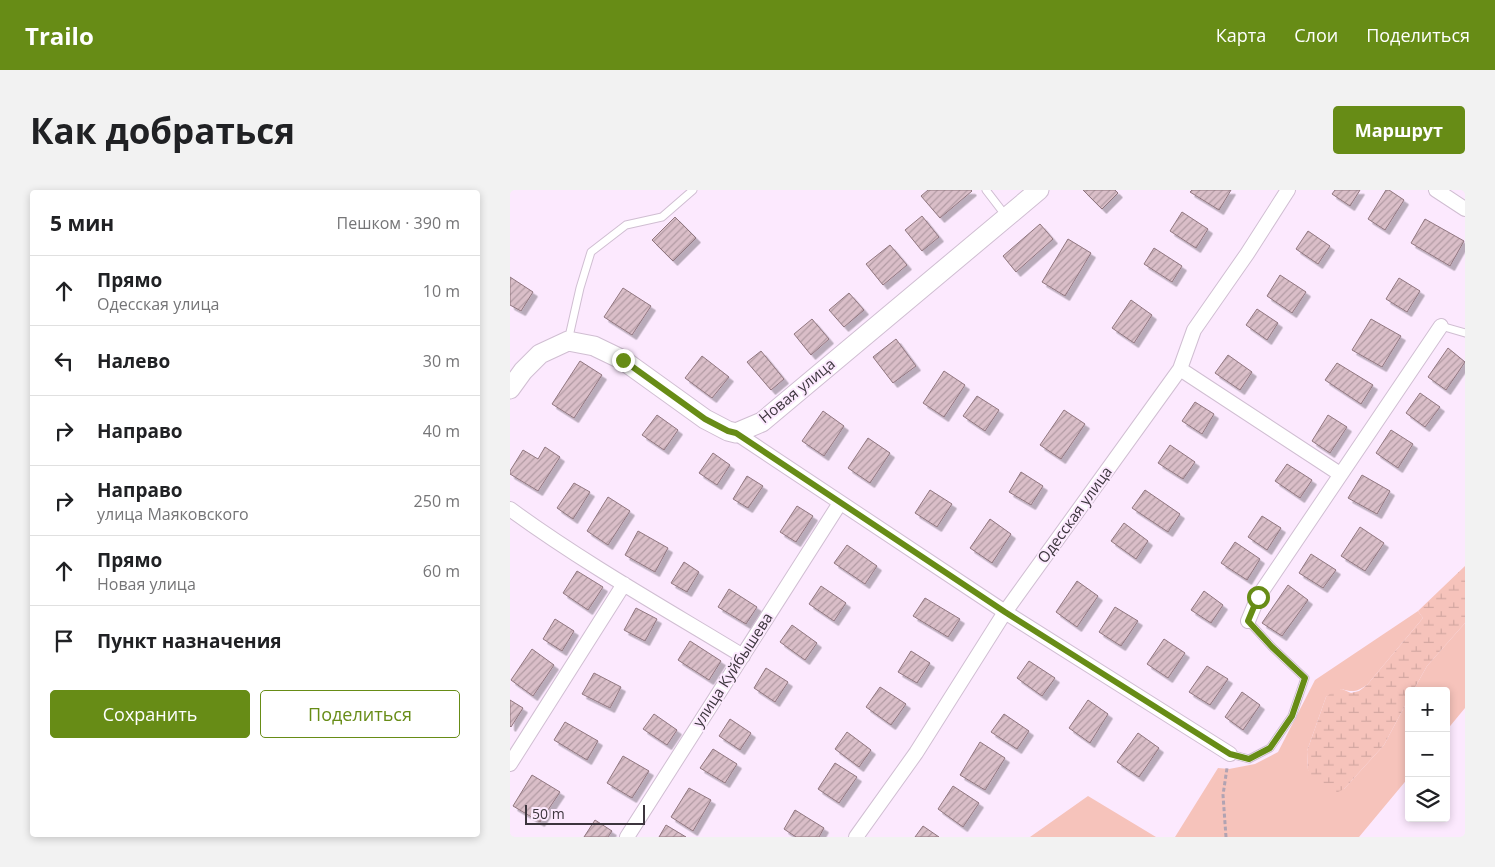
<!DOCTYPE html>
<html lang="ru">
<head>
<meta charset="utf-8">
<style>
  body { margin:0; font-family:"Open Sans",sans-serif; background:#f2f2f2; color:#202124 }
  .controls { position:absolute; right:15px; bottom:15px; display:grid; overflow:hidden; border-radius:5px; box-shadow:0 2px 8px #0003 }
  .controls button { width:45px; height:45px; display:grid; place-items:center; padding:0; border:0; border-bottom:1px solid #e0e0e0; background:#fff; color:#202124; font:25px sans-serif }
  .scale { position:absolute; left:15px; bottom:12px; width:120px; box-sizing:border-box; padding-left:5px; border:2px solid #3c353d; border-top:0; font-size:14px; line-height:18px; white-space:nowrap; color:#3c353d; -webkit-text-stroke:4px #fce9fe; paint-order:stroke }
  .stop { position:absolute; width:15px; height:15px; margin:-11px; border:4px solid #678c16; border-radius:50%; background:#fff }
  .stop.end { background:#678c16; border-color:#fff; box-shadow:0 1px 5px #0008 }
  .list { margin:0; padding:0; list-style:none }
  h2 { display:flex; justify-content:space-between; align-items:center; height:65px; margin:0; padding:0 20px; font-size:21px }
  h2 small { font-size:16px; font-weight:400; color:#757577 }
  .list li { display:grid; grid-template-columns:32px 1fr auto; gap:15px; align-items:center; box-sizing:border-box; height:70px; padding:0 20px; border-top:1px solid #e0e0e0 }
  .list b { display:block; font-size:19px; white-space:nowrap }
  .list p { margin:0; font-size:16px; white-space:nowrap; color:#757577 }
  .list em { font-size:16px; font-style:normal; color:#757577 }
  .actions { display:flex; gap:10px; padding:15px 20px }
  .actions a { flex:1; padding:11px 0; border:1px solid #678c16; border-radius:5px; text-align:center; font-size:18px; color:#678c16 }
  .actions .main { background:#678c16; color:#fff }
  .icon { flex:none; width:28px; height:28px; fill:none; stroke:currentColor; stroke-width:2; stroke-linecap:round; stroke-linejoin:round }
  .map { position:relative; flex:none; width:955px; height:647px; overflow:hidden; border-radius:5px }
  header { display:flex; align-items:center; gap:30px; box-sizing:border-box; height:70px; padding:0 25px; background:#678c16; color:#fff }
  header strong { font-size:24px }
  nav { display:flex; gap:28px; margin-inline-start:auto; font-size:18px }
  .intro { display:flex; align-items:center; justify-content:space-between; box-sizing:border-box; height:120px; padding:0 30px }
  h1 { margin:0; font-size:35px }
  .button { padding:12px 22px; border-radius:5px; background:#678c16; color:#fff; font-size:18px; font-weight:700 }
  main { display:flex; gap:30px; padding:0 30px }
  aside { flex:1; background:#fff; border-radius:5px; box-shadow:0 2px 8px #0003 }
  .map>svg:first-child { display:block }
  .grass { fill:#f6c3bb }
  .wetland { fill:url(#wetland-marsh) }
  .building { fill:url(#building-hatch); stroke:#90767f; filter:url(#shadow) }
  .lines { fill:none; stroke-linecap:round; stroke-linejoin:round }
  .service-casing { stroke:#d0bed2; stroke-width:9 }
  .minor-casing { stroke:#d0bed2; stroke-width:16 }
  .secondary-casing { stroke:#d0bed2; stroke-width:21 }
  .path { stroke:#b1a3b2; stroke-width:3; stroke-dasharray:4 2.5; stroke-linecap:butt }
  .service { stroke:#fff; stroke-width:7 }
  .minor { stroke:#fff; stroke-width:14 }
  .secondary { stroke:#fff; stroke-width:19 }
  .route { stroke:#678c16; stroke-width:6 }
  .labels { text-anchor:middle; stroke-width:4; stroke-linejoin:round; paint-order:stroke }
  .street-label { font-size:15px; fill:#3c353d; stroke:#fce9fe }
</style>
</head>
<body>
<header>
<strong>Trailo</strong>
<nav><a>Карта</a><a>Слои</a><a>Поделиться</a></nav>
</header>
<div class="intro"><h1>Как добраться</h1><a class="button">Маршрут</a></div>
<main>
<aside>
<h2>5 мин<small>Пешком · 390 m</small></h2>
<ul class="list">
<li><svg class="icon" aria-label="ahead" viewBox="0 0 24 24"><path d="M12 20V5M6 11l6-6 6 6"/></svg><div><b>Прямо</b><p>Одесская улица</p></div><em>10 m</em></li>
<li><svg class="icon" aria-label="left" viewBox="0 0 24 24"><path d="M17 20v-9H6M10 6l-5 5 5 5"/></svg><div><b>Налево</b></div><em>30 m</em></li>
<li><svg class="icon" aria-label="right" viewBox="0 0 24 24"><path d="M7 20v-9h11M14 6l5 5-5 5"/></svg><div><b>Направо</b></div><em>40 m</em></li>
<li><svg class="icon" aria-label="right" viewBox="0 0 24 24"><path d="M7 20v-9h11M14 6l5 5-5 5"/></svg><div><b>Направо</b><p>улица Маяковского</p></div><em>250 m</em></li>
<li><svg class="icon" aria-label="ahead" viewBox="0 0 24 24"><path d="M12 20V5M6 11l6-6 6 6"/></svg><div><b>Прямо</b><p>Новая улица</p></div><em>60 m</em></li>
<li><svg class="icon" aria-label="arrive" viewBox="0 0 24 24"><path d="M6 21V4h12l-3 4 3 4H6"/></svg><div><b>Пункт назначения</b></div></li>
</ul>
<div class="actions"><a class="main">Сохранить</a><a>Поделиться</a></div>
</aside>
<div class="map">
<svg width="955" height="647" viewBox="0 0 955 647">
  <defs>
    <pattern id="wetland-marsh" width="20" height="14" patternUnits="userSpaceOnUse" patternTransform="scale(1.25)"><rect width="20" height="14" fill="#f6c3bb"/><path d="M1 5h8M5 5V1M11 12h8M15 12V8" fill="none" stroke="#d4a8a2"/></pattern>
    <pattern id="building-hatch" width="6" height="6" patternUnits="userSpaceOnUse" patternTransform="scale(1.25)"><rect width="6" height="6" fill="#dabec8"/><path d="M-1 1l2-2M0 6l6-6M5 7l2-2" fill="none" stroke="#b29ba4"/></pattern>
    <filter id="shadow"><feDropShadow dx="4.5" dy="4.5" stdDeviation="0" flood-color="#0004"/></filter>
  </defs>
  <rect width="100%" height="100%" fill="#fce9fe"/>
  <!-- grass -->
  <path class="grass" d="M908,421L913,428L857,495C848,501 843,503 832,499L816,507L797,561L798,580L834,599L874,555L899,508V587L849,647H665L708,578L719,579L745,574L768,562L805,490Z
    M955,433V518L936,541V501H903L917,476Z
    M578,606L646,647H520Z"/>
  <!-- wetland -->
  <path class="wetland" d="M955,376V433L917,476L903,501H899V508L874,555L834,599L826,603L816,601L802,588L798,580L797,561L816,507L824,501L832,499L841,503L849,501L857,495L913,428L908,421Z"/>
  <!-- building -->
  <path class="building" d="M418,0H461L462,1L430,28L411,6Z
    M573,0H605L608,3L592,19Z
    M682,0H721L709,20L680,2Z
    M825,0H850L840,16L822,4Z
    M876,0H879L894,10L875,40L858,29Z
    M672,22L698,39L686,58L660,41Z
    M412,26L429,47L412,61L395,40Z
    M165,27L186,48L163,71L142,50Z
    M915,29L954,51L940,76L901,53Z
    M530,34L543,49L506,82L493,66Z
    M798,41L820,56L808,74L786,59Z
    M558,49L581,63L555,106L532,92Z
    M380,55L397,75L373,95L356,74Z
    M644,58L672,76L662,92L634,74Z
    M770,85L796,102L782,123L757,106Z
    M0,87L23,102L11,121L0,115Z
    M889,88L910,101L897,122L876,109Z
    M113,98L141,116L122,145L94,127Z
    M339,103L354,120L334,137L319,120Z
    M621,110L642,125L624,153L602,138Z
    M747,119L768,133L757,150L736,135Z
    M302,129L319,149L301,165L284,144Z
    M861,129L891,146L872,177L842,160Z
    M386,149L406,176L383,193L363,167Z
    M938,158L955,172L936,200L918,187Z
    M251,161L274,189L261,200L237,172Z
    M718,165L742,182L730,200L705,183Z
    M192,166L219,187L202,208L175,188Z
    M70,171L92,185L64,228L42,214Z
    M827,173L863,195L851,214L815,190Z
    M434,181L455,195L434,227L413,213Z
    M910,203L930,217L915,237L896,223Z
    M467,206L489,220L475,241L453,226Z
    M685,212L704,224L692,244L672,231Z
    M554,220L575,234L551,269L530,255Z
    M313,221L334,236L314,266L292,251Z
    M147,225L168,240L154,260L132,245Z
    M818,225L837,237L820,263L802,251Z
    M881,240L903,254L888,278L866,263Z
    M358,248L380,263L360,293L338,278Z
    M660,255L685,272L673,289L648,273Z
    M35,257L50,267L28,301L0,284V281L13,260L28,269Z
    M203,263L220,275L207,295L189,283Z
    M777,274L802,290L790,308L765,291Z
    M511,282L533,296L521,315L499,302Z
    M852,285L880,301L867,324L838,308Z
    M237,286L253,296L238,318L223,309Z
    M64,293L80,302L63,329L47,318Z
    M420,300L442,314L427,337L405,323Z
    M635,300L670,324L658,342L622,318Z
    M98,307L120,321L98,355L77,341Z
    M287,316L303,326L286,352L270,342Z
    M752,326L771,338L757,360L738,347Z
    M480,329L501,344L482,373L460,358Z
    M614,333L638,351L626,369L601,351Z
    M850,337L874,353L855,381L831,366Z
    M128,341L158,358L145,382L115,365Z
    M725,352L750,369L737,390L711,373Z
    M337,355L367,376L355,394L324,373Z
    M801,364L826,380L813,398L789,383Z
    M174,372L189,382L177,402L161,393Z
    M67,381L93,397L78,420L53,403Z
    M567,391L588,406L567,437L546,422Z
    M778,395L798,410L772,446L752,433Z
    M311,396L336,413L324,431L299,414Z
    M219,399L247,417L236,434L208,417Z
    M694,401L713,415L701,433L681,420Z
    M415,408L450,429L438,447L403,426Z
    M605,417L628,431L611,456L589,442Z
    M126,418L147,429L135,451L114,440Z
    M45,429L64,441L52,461L33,449Z
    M282,435L307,453L295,470L270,452Z
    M654,449L675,463L658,488L637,474Z
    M180,451L211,471L199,490L168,470Z
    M22,459L44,475L23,506L1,490Z
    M401,461L420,473L407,493L388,482Z
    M519,471L545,488L532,506L507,488Z
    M697,476L718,489L700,515L679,502Z
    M256,478L278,492L265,512L244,498Z
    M84,483L111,497L100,518L72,504Z
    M370,497L396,514L381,535L356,517Z
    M732,502L750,515L733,540L715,527Z
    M0,510L13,518L1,537L0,536Z
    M578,510L598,524L580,553L559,538Z
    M144,524L167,540L157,555L133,539Z
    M494,524L519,541L507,559L481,542Z
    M220,529L241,543L230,560L209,546Z
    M55,532L88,551L77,570L44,550Z
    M337,542L361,560L349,577L325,559Z
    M628,543L649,558L629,587L607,572Z
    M470,552L495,568L475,600L450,585Z
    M203,559L227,574L215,593L190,578Z
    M113,566L139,581L122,608L97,593Z
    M325,573L347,587L329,613L308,599Z
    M22,585L50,602L30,632L3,616Z
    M443,596L469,613L453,637L428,619Z
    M179,598L201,610L183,641L161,627Z
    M285,620L314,638L309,647H286L274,639Z
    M85,630L102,641L98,647H74Z
    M156,635L176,647H149Z
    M413,636L429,647H405Z"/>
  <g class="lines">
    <!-- service casing -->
    <g class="service-casing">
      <path id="service" d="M476,0L496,26
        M931,136L955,143
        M58,151L70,98L81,62L116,35L152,27L183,0
        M720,564L739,569L760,558L782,526L795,488L762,457L738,431"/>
    </g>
    <!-- minor casing -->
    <g class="minor-casing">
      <path id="minor" d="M926,0L955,19
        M670,179L830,284
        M226,243L495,422L720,564
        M0,319C74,373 154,418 233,466
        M738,431L748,407L931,136
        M0,574L114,394
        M117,647L330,313
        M346,647L406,563L495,422L670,179L684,140L737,64L778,0"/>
    </g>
    <!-- secondary casing -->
    <g class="secondary-casing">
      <path id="secondary" d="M0,199L13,181L30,164L58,151L84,156L113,170L195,229L218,241L226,243L252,232L529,0"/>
    </g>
    <!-- path -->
    <path class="path" d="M716,647L713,605L717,578"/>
    <!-- service -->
    <use href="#service" class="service"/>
    <!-- minor -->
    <use href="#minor" class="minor"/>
    <!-- secondary -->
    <use href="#secondary" class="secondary"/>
  </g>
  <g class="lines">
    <!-- route -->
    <path class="route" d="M113,170L195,229L218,241L226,243L495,422L720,564L739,569L760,558L782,526L795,488L762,457L738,431L748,407"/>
  </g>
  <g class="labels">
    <!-- street labels -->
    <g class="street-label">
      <text transform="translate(287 201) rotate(-39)" y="5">Новая улица</text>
      <text transform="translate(565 325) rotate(-54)" y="5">Одесская улица</text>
      <text transform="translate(223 480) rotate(-57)" y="5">улица Куйбышева</text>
    </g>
  </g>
</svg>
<div class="controls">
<button>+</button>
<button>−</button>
<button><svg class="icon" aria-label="layers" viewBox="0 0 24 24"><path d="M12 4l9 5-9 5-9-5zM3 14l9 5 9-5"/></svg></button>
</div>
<div class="scale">50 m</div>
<div class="stop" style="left:748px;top:407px"></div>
<div class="stop end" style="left:113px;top:170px"></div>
</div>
</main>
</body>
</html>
